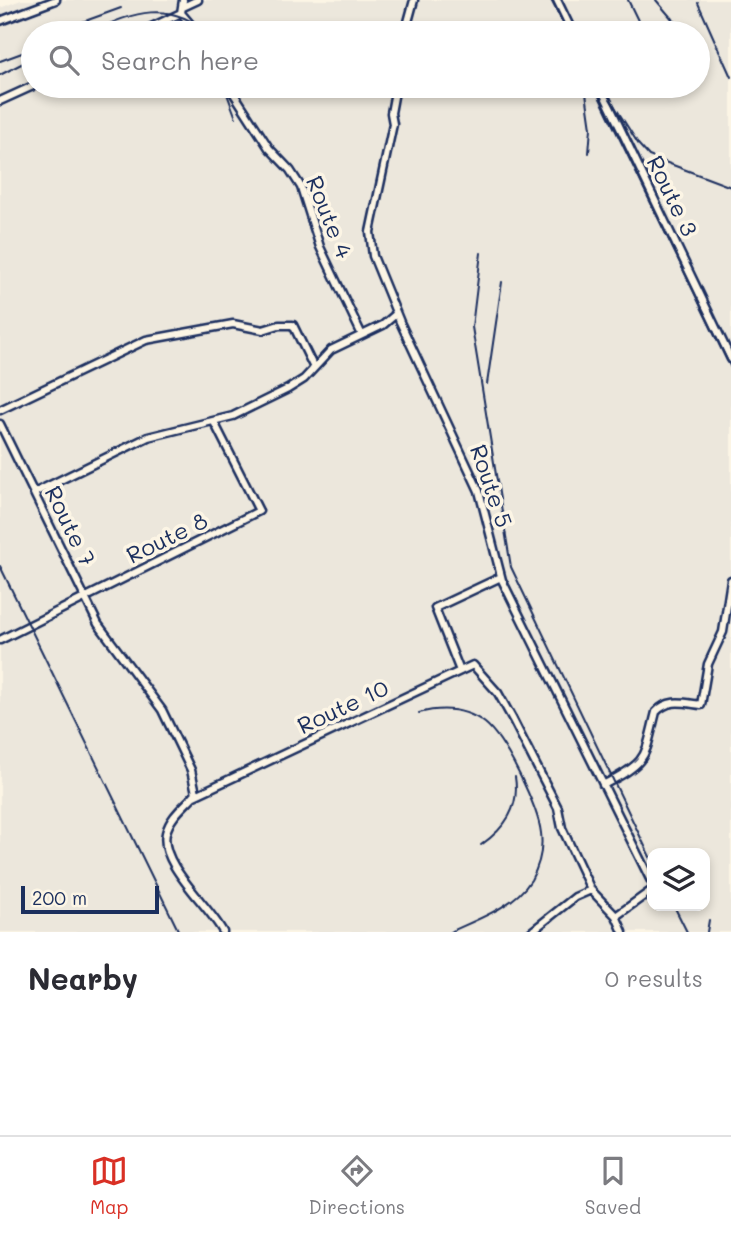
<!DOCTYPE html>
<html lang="en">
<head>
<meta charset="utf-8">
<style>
  body { margin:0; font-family:Mali,sans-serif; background:#f7f7f7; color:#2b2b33 }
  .controls { position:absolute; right:21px; bottom:21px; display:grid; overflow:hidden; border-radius:14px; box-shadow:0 4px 10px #0003 }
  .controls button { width:63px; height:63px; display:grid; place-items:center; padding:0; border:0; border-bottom:2px solid #e1e1e2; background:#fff; color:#2b2b33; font:35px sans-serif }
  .scale { position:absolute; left:21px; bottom:18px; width:138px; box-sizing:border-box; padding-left:7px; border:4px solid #1b2f5e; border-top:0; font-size:19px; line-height:24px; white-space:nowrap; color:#1b2f5e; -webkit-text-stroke:5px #fcf5e5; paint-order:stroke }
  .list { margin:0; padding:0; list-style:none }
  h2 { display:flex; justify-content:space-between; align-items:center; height:91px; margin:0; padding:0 28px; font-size:30px }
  h2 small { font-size:23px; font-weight:400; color:#7c7c81 }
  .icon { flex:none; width:38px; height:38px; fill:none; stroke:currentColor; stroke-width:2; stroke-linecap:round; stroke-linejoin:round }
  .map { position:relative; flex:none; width:731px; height:932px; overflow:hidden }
  .search { position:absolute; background:#fff; box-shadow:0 4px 10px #0003; left:21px; right:21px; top:21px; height:77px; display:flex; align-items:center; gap:18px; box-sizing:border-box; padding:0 24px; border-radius:38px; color:#7c7c81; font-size:26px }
  .sheet { height:203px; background:#fff }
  nav { display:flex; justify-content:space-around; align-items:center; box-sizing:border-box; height:98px; border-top:2px solid #e1e1e2; background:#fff; font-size:19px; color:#7c7c81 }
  nav a { display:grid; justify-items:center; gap:4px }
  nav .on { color:#d93025 }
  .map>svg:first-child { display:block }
  .built { fill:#ece7dc; fill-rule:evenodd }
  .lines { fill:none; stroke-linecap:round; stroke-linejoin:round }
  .minor-casing { stroke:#1b2f5e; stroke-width:11 }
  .minor { stroke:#fcf5e5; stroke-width:6 }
  .rail { stroke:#1b2f5e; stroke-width:2 }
  .labels { text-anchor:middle; stroke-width:7; stroke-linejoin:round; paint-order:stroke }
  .street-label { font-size:23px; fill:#1b2f5e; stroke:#fcf5e5 }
</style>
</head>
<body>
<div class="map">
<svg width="731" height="932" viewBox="0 0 731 932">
  <rect width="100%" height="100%" fill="#fcf5e5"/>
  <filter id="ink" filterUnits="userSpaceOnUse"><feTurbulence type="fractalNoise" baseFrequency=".0143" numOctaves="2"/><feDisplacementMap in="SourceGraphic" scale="14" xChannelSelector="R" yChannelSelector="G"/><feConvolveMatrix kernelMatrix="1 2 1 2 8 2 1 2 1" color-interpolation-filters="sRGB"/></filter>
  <g filter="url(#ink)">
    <!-- built -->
    <path class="built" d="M21,0H731V932H0V8ZM33,33H698V86H33ZM652,853H705V906H652Z"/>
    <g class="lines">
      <!-- minor casing -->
      <g class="minor-casing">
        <path id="minor" d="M557,0L573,33
          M183,7L198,0
          M181,13L198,33
          M0,21L56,0
          M139,33L181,13L183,0
          M405,33L414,0
          M229,86L269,148L290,170L301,187L320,247L361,333
          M396,86L391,113L393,124L370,232L373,256L400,322L479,491L502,580L652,883
          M600,86L731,359
          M0,101L33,86
          M0,410L146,340L233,324L263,330L279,325H293L314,368
          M0,424L98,624L162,710L191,770L196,793C186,805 170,816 166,833C159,864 209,905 223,932
          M34,493L148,437L233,416L288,389L304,379L331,350L383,325L396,314
          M0,640L259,511L214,422
          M460,671L435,608L501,577
          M603,785C649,761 644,759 656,712C669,698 684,703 701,705L708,664L723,632L731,580
          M194,796L473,665L498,693L513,720L558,808L562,828L591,890
          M616,916L652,890
          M531,932L575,897L591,890L616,916L623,932"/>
      </g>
      <!-- minor -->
      <use href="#minor" class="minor"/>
      <!-- rail -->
      <path class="rail" d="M551,0L568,33
        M628,0L644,33
        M656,0L684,33
        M698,3L731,77
        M52,33L121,8
        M90,33C132,11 171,0 207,33
        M0,61L33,49
        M0,75L33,58
        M224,86L236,118
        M585,86L591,128L589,153
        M594,86L731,368
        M602,86L639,145L649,156L731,187
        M481,253L472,327L511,567L652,861
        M487,384L502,282
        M0,566L179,932
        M419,713C442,707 465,708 485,723C505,739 538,807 541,833C543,849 539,866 531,880C514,907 478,919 450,932
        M481,845C505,828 520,808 515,777
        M674,906L687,932
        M707,932L709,920"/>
    </g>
  </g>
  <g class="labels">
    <!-- street labels -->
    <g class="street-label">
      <text transform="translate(672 196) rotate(64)" y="8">Route 3</text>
      <text transform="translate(329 217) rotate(68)" y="8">Route 4</text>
      <text transform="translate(491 486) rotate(71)" y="8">Route 5</text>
      <text transform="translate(70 526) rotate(64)" y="8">Route 7</text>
      <text transform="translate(167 538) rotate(-26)" y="8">Route 8</text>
      <text transform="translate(343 707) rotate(-25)" y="8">Route 10</text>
    </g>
  </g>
</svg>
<div class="controls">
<button><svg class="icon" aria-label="layers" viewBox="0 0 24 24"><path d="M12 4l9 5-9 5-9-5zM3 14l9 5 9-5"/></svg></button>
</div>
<div class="scale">200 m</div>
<div class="search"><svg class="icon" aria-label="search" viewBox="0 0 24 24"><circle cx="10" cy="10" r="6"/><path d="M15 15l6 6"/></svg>Search here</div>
</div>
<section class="sheet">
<h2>Nearby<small>0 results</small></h2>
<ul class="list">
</ul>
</section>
<nav>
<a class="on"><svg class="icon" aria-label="map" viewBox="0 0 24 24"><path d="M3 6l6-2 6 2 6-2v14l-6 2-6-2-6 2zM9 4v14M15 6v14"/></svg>Map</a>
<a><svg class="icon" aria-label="directions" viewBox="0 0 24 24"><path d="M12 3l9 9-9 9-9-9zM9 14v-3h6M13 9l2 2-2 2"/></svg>Directions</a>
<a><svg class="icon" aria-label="saved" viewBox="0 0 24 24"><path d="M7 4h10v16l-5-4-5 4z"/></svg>Saved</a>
</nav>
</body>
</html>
